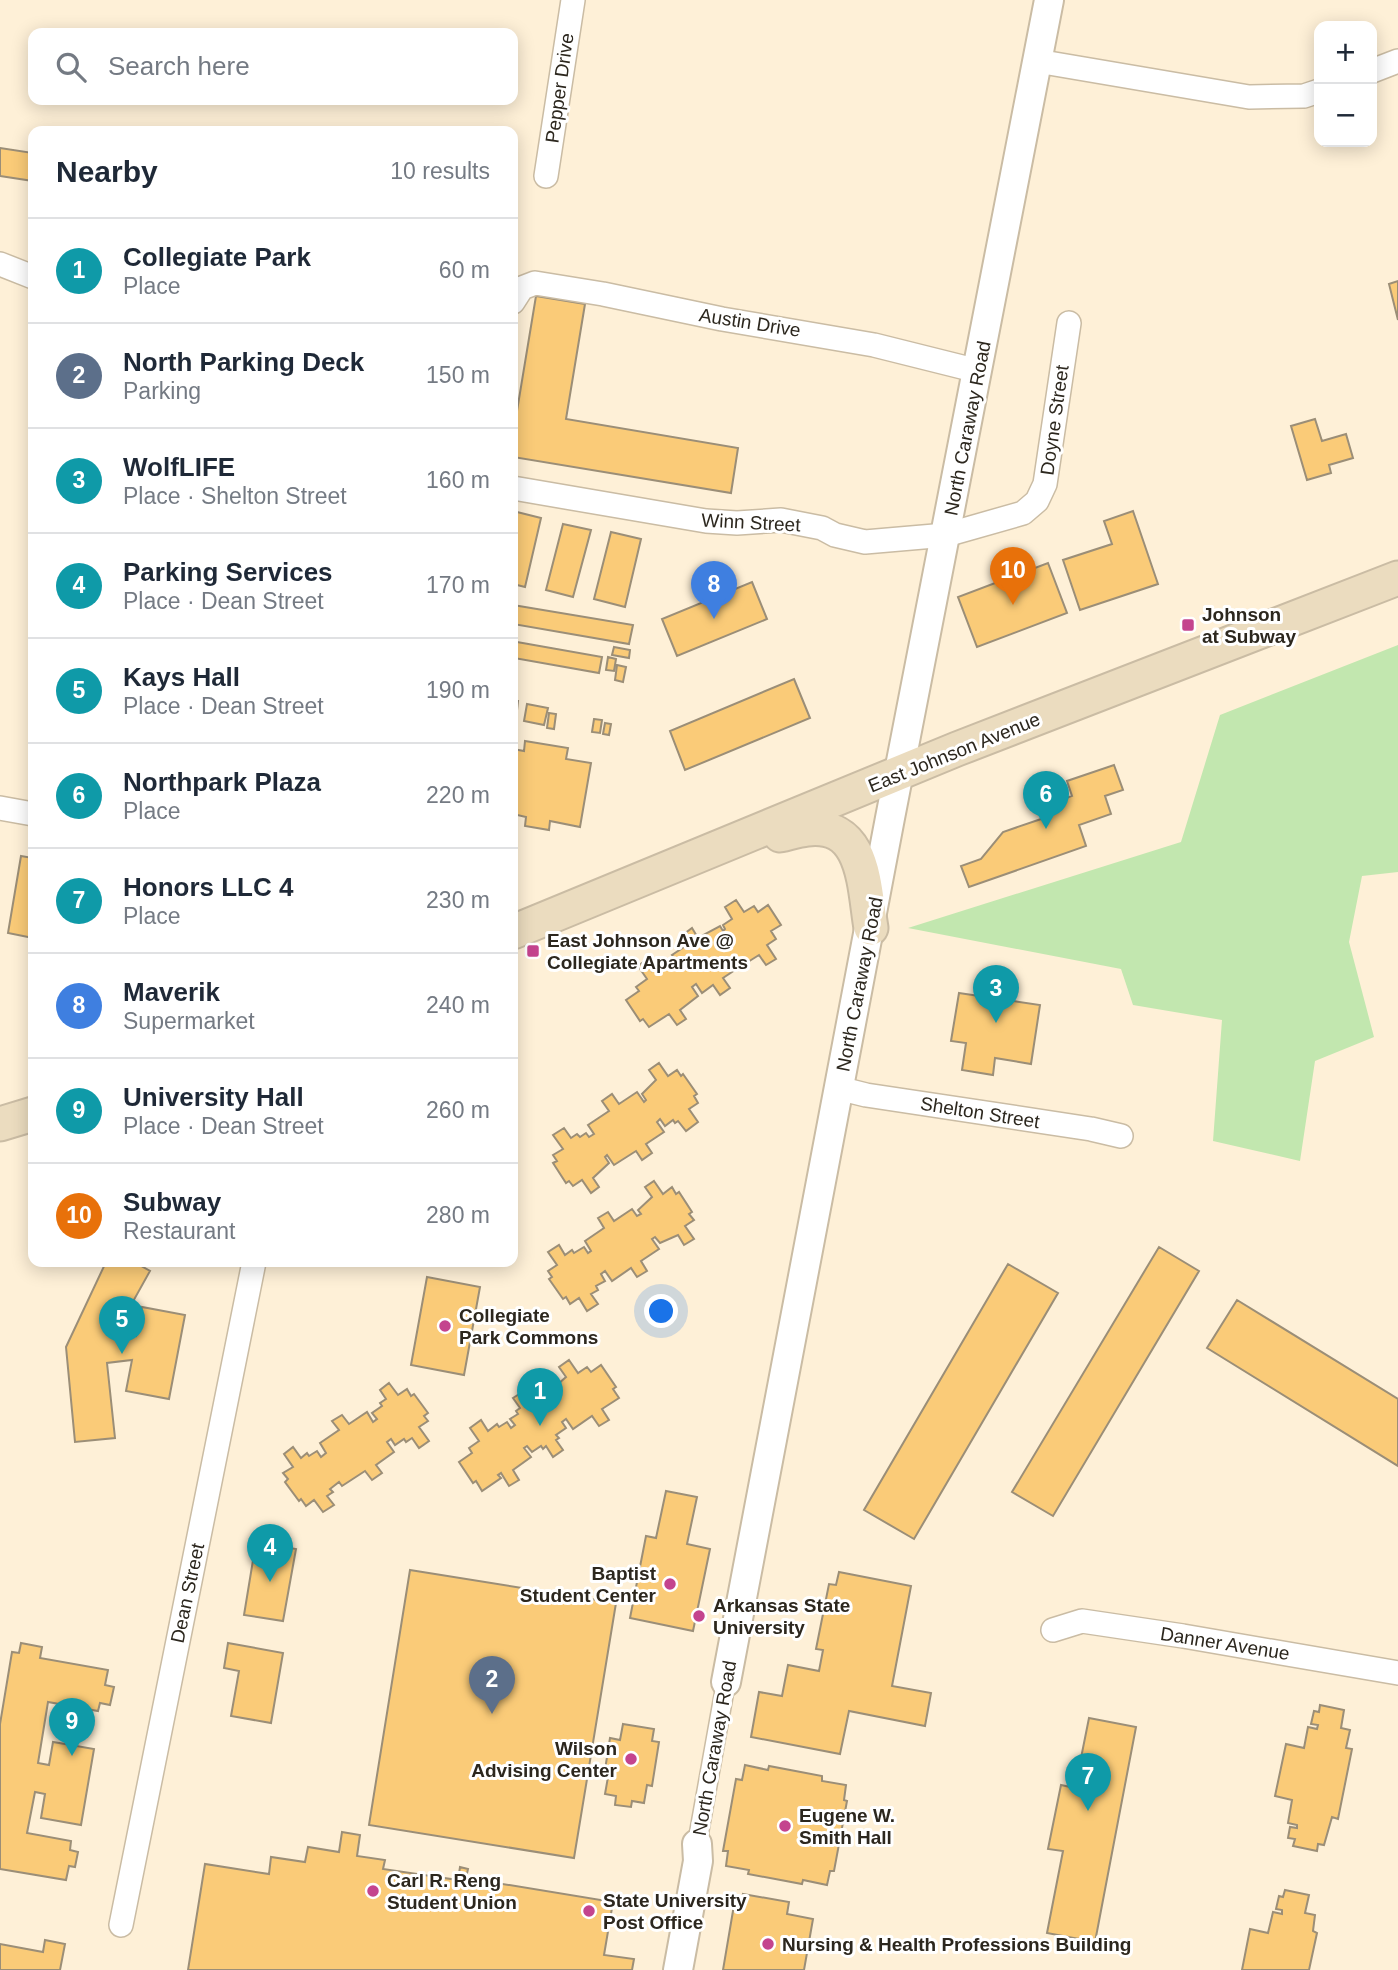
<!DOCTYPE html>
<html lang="en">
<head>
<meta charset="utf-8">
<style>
  body { margin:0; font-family:Helvetica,sans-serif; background:#f6f6f7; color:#1f2937 }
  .controls { position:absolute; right:21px; top:21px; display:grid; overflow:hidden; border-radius:14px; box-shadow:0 4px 18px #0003 }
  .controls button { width:63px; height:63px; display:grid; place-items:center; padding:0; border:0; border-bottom:2px solid #e0e1e3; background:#fff; color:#1f2937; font:35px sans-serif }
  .you { position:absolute; left:662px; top:1312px; width:24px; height:24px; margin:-18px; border:5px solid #fff; border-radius:50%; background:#1a73e8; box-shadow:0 0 0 10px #1a73e833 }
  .badge { display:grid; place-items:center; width:46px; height:46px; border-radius:50%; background:#c4448e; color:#fff; font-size:23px; font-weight:700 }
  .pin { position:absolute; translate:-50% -58px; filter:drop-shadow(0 2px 4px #0008) }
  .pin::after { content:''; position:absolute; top:37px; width:24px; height:21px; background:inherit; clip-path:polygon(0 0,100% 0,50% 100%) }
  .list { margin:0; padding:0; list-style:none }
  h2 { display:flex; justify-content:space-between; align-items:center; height:91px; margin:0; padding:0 28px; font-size:30px }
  h2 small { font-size:23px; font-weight:400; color:#747a83 }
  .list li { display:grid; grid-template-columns:46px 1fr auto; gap:21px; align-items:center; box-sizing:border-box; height:105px; padding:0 28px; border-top:2px solid #e0e1e3 }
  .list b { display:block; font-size:26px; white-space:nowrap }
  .list p { margin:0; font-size:23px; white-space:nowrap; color:#747a83 }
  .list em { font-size:23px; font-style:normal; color:#747a83 }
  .icon { flex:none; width:38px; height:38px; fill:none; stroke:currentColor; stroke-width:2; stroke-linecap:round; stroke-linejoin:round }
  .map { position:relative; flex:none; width:1398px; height:1970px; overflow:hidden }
  .search { position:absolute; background:#fff; box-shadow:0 4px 18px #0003; left:28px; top:28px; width:490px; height:77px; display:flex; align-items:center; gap:18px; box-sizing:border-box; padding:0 24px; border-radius:14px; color:#747a83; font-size:26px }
  .panel { position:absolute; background:#fff; box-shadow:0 4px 18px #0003; left:28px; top:126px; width:490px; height:1141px; border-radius:14px }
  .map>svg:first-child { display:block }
  .green { fill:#c2e7af }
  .building { fill:#facb78; stroke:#9b8e77; stroke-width:2 }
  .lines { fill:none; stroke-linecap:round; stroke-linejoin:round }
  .pedestrian-casing { stroke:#cabca4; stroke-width:21 }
  .minor-casing { stroke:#cabca4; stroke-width:26 }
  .tertiary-casing { stroke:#cabca4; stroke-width:32 }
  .secondary-casing { stroke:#cabca4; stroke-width:37 }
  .pedestrian { stroke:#fff; stroke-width:18 }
  .minor { stroke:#fff; stroke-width:23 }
  .tertiary { stroke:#fff; stroke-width:28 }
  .secondary { stroke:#ebdcbf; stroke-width:33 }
  .poi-dot { fill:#c4448e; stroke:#fff; stroke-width:2.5 }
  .labels { text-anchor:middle; stroke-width:6; stroke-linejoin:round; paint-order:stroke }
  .street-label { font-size:19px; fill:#2c271e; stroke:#fff }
  .poi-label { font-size:19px; font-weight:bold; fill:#2c271e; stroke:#fff; text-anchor:start }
</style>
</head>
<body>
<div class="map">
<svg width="1398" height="1970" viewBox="0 0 1398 1970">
  <rect width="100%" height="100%" fill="#fef0d7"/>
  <!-- green -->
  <path class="green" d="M1398,645V872L1362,876L1349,942L1374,1037L1315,1061L1300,1161L1213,1141L1222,1020L1133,1005L1121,969L908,928L1181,842L1220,715Z"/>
  <!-- building -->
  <path class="building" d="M0,148L33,153V181L0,176Z
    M1398,281V320L1389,284Z
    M536,296L585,304L566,419L738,448L731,493L513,457V435Z
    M1315,419L1322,441L1346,434L1353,458L1329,465L1331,473L1307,480L1291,426Z
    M513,511L541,518L525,587L513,584Z
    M1133,511L1158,584L1080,610L1063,560L1112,544L1104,521Z
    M563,524L591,530L573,597L546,590Z
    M611,532L641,539L625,607L594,599Z
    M1048,563L1067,613L977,647L958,597Z
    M752,582L767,619L677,656L662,619Z
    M513,605L633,625L629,644L513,624Z
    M517,642L602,657L599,673L514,658Z
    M614,647L630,650L629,658L612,655Z
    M608,657L616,659L614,671L606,670Z
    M617,665L626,667L623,682L615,680Z
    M794,679L810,718L685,770L670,731Z
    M513,701H518L516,720H513Z
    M527,704L548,708L544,725L524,721Z
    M549,713L556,714L554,729L547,728Z
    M594,719L602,720L600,733L592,732Z
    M605,723L611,724L609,735L603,734Z
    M525,741L568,748L566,759L591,763L580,827L550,821L549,830L525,826L526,817L513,814V749L524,751Z
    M1114,765L1123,790L1105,796L1111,814L1079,825L1086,846L969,887L961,866L981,859L1003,832L1044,818L1041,807L1072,796L1067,781Z
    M21,856L33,858V938L8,933Z
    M736,900L744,912L754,906L758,912L768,905L781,925L771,931L776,939L767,945L776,959L766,965L759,955L740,967L734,958L729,961L735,970L723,978L730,988L720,995L713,985L702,993L696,984L692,987L698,996L680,1010L686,1019L677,1025L669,1014L649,1027L643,1019L640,1021L626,1000L639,991L636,987L647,979L638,966L645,961L652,971L659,966L661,970L670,964L673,968L679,964L672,955L690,943L684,934L692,928L698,938L720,926L723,931L725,929L723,925L732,919L725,907Z
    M959,993L1040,1005L1031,1064L995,1058L993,1075L962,1070L966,1043L951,1041Z
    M659,1063L668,1076L677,1070L681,1076L683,1074L697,1094L694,1096L698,1103L689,1109L698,1122L686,1131L678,1121L675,1123L673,1120L665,1126L660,1119L657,1122L664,1132L646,1144L652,1153L642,1160L636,1151L614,1165L607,1155L605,1157L609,1163L593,1178L599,1187L591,1193L582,1180L573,1186L569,1181L566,1183L553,1163L557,1161L553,1155L563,1149L553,1135L564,1128L571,1138L577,1134L580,1137L586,1133L589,1137L594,1134L588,1125L609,1111L602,1101L612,1094L619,1104L637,1092L644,1102L646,1100L642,1094L656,1080L649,1070Z
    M654,1181L663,1194L672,1187L676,1194L679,1192L692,1212L689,1214L694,1220L685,1226L694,1239L684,1245L678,1235L660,1243L655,1237L652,1239L659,1249L641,1261L647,1271L637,1277L631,1268L612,1281L605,1271L601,1274L605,1281L596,1286L598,1290L591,1294L598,1304L587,1311L579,1298L570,1304L566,1297L563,1299L549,1279L552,1277L548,1271L557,1265L548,1252L559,1245L565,1255L572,1250L574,1253L584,1247L588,1253L591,1251L585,1241L604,1228L598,1218L608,1212L614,1221L632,1209L637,1216L641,1214L638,1210L652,1197L645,1187Z
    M1159,1247L1199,1271L1053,1516L1012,1492Z
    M106,1262H134L150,1271L116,1332L136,1336L142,1307L185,1315L169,1399L126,1391L132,1360L107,1363L115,1438L75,1442L66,1347Z
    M1008,1264L1058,1293L914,1539L864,1510Z
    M427,1277L480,1287L464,1375L411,1365Z
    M1237,1300L1398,1399V1466L1207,1348Z
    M569,1360L578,1373L587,1367L591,1372L601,1365L616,1387L613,1389L619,1398L602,1409L609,1420L599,1426L592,1416L573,1429L566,1419L562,1422L566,1428L556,1435L559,1438L556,1440L563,1450L553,1457L546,1446L543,1449L541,1446L532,1452L527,1446L524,1448L531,1457L513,1470L519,1480L509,1486L501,1473L498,1475L501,1478L482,1491L476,1481L473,1483L459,1462L472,1453L469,1448L479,1441L470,1428L481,1420L488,1431L497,1424L499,1427L507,1422L511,1428L515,1425L510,1419L518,1414L516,1411L520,1408L513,1398L524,1391L530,1400L544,1390L551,1400L555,1398L550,1391L566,1377L559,1367Z
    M389,1383L398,1395L407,1389L411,1396L414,1394L428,1413L424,1416L428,1421L419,1427L429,1441L419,1448L412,1438L406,1442L404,1439L395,1445L391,1439L387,1442L394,1452L376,1465L382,1473L372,1480L365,1471L342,1486L339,1482L330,1489L333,1492L327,1496L334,1505L323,1512L314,1500L306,1506L301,1499L299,1501L285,1482L288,1479L283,1473L293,1467L284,1454L293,1447L301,1458L307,1453L309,1456L317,1451L321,1457L326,1453L320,1443L339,1430L332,1421L342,1415L349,1424L367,1412L373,1422L377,1419L372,1413L382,1406L380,1403L386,1399L380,1390Z
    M666,1491L697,1497L687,1544L710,1549L693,1631L630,1618L646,1536L656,1538Z
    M256,1542L296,1549L283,1621L244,1615Z
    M410,1570L616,1603L574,1858L369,1825Z
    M839,1572L911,1586L892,1686L931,1693L925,1726L849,1711L840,1754L751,1737L759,1692L782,1696L788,1665L819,1671L823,1650L816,1649L829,1584L836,1585Z
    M21,1643L42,1647L40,1658L108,1670L105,1685L114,1687L110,1705L100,1703L98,1711L48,1702L38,1763L49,1765L53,1742L94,1749L81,1825L41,1818L45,1794L35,1792L27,1833L71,1841L70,1850L78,1852L75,1867L69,1866L66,1880L0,1869V1724L12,1652L19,1653Z
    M228,1643L283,1653L271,1723L231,1716L239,1671L224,1668Z
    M1320,1705L1344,1710L1341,1728L1350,1730L1346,1748L1352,1749L1338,1819L1332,1817L1324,1845L1318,1844L1317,1851L1293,1846L1295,1839L1288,1838L1290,1827L1297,1828V1825L1288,1823L1292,1800L1275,1796L1286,1744L1304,1748L1308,1727L1317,1729L1318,1725L1311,1724L1314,1711L1319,1712Z
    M1089,1718L1136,1727L1095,1942L1047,1933L1063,1851L1048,1849L1061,1785L1075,1788Z
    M623,1724L654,1729L652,1741L659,1742L652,1786L647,1785L644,1803L632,1801L631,1807L615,1805L616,1796L605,1794L608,1777L604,1776L610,1738L620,1740Z
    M745,1765L768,1770L769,1766L822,1776V1781L846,1785L844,1800L847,1801L834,1871H830L827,1885L803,1880L802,1884L748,1874L749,1870L726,1866L728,1851H723L736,1779L742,1780Z
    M342,1832L360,1835L357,1856L385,1860L383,1869L458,1880L460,1867L468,1869L466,1878L613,1902L604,1955L634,1959L632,1970H188L205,1864L269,1874L271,1857L305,1862L308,1847L339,1852Z
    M1285,1890L1309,1895L1305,1913L1315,1915L1313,1931L1317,1933L1309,1970H1242L1250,1929L1268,1933L1273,1912L1282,1914V1910L1276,1909L1279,1896L1283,1897Z
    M743,1894L789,1902L787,1914L813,1919L804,1970H723L734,1905L741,1906Z
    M45,1940L65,1944L60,1970H0V1944L43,1952Z"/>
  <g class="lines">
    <!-- pedestrian casing -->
    <g class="pedestrian-casing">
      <path id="pedestrian" d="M697,1844L726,1682"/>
    </g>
    <!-- minor casing -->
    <g class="minor-casing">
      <path id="minor" d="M1037,61L1249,97L1304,96L1319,91
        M1372,71L1398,61
        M546,176L573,0
        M0,264L33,277
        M513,302L522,288L535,283L603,294L722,319L874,345L978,371
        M513,488L706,521L737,523L781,520L822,528L835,535L865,542L946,535L1023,513L1037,501L1045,484L1069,323
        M0,808L33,814
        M838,1088L866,1095L1091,1129L1121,1136
        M1053,1630L1082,1621L1183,1636L1398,1673
        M121,1925L254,1262"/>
    </g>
    <!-- tertiary casing -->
    <g class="tertiary-casing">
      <path id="tertiary" d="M726,1682L890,818L1049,0
        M678,1970L698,1861L697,1844"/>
    </g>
    <!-- secondary casing -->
    <g class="secondary-casing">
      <path id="secondary" d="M780,835C789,833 798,830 807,829C866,822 864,888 871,928
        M513,932L957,749L1398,578
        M0,1124L33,1114"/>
    </g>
    <!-- pedestrian -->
    <use href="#pedestrian" class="pedestrian"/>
    <!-- minor -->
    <use href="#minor" class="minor"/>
    <!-- tertiary -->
    <use href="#tertiary" class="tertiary"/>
    <!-- secondary -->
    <use href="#secondary" class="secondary"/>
  </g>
  <!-- markers -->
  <g class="poi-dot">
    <rect x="1181" y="618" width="14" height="14" rx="3.5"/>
    <rect x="526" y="944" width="14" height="14" rx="3.5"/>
    <circle cx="445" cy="1326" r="7"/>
    <circle cx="670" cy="1584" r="7"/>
    <circle cx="699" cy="1616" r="7"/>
    <circle cx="631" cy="1759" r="7"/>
    <circle cx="785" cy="1826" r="7"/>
    <circle cx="373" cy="1891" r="7"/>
    <circle cx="589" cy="1911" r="7"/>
    <circle cx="768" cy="1944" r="7"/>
  </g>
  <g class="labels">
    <!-- street labels -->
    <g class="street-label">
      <text transform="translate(559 88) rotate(-82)" y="7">Pepper Drive</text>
      <text transform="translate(750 322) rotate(9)" y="7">Austin Drive</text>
      <text transform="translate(1054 420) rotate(-82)" y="7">Doyne Street</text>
      <text transform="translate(967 428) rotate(-79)" y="7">North Caraway Road</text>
      <text transform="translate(751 522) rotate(3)" y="7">Winn Street</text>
      <text transform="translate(954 752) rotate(-22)" y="7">East Johnson Avenue</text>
      <text transform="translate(859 984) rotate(-79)" y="7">North Caraway Road</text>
      <text transform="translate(980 1112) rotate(9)" y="7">Shelton Street</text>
      <text transform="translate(187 1593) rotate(-78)" y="7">Dean Street</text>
      <text transform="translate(1225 1643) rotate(9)" y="7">Danner Avenue</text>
      <text transform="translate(714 1748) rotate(-80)" y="7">North Caraway Road</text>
    </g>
    <!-- poi labels -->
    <g class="poi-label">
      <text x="1202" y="621">Johnson<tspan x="1202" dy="22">at Subway</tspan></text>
      <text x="547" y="947">East Johnson Ave @<tspan x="547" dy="22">Collegiate Apartments</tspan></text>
      <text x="459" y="1322">Collegiate<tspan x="459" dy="22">Park Commons</tspan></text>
      <text x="656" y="1580" text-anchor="end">Baptist<tspan x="656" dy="22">Student Center</tspan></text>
      <text x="713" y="1612">Arkansas State<tspan x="713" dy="22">University</tspan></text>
      <text x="617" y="1755" text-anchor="end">Wilson<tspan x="617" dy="22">Advising Center</tspan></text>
      <text x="799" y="1822">Eugene W.<tspan x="799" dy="22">Smith Hall</tspan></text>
      <text x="387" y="1887">Carl R. Reng<tspan x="387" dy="22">Student Union</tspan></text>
      <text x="603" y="1907">State University<tspan x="603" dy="22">Post Office</tspan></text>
      <text x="782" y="1951">Nursing &amp; Health Professions Building</text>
    </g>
  </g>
</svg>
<div class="controls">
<button>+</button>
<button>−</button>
</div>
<div class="you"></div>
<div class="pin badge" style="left:540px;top:1426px;background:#0f9aa8">1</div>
<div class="pin badge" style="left:492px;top:1714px;background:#5c6f8a">2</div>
<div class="pin badge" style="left:996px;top:1023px;background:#0f9aa8">3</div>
<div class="pin badge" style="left:270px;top:1582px;background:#0f9aa8">4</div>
<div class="pin badge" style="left:122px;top:1354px;background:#0f9aa8">5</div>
<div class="pin badge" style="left:1046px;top:829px;background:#0f9aa8">6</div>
<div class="pin badge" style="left:1088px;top:1811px;background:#0f9aa8">7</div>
<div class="pin badge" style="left:714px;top:619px;background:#3f7fe0">8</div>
<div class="pin badge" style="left:72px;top:1756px;background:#0f9aa8">9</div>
<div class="pin badge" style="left:1013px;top:605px;background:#e8710a">10</div>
<div class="search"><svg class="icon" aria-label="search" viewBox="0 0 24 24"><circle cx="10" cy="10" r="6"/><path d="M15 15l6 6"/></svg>Search here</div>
<section class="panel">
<h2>Nearby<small>10 results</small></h2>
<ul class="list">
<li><span class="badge" style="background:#0f9aa8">1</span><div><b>Collegiate Park</b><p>Place</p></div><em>60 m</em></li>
<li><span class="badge" style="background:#5c6f8a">2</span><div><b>North Parking Deck</b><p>Parking</p></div><em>150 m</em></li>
<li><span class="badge" style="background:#0f9aa8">3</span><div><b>WolfLIFE</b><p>Place · Shelton Street</p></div><em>160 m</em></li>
<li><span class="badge" style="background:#0f9aa8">4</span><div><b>Parking Services</b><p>Place · Dean Street</p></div><em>170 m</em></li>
<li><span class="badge" style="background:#0f9aa8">5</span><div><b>Kays Hall</b><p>Place · Dean Street</p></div><em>190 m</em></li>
<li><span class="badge" style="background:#0f9aa8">6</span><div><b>Northpark Plaza</b><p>Place</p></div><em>220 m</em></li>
<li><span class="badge" style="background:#0f9aa8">7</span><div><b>Honors LLC 4</b><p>Place</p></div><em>230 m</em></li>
<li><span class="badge" style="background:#3f7fe0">8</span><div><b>Maverik</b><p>Supermarket</p></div><em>240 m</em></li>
<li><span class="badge" style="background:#0f9aa8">9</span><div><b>University Hall</b><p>Place · Dean Street</p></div><em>260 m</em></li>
<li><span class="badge" style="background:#e8710a">10</span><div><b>Subway</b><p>Restaurant</p></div><em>280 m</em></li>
</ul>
</section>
</div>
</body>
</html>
